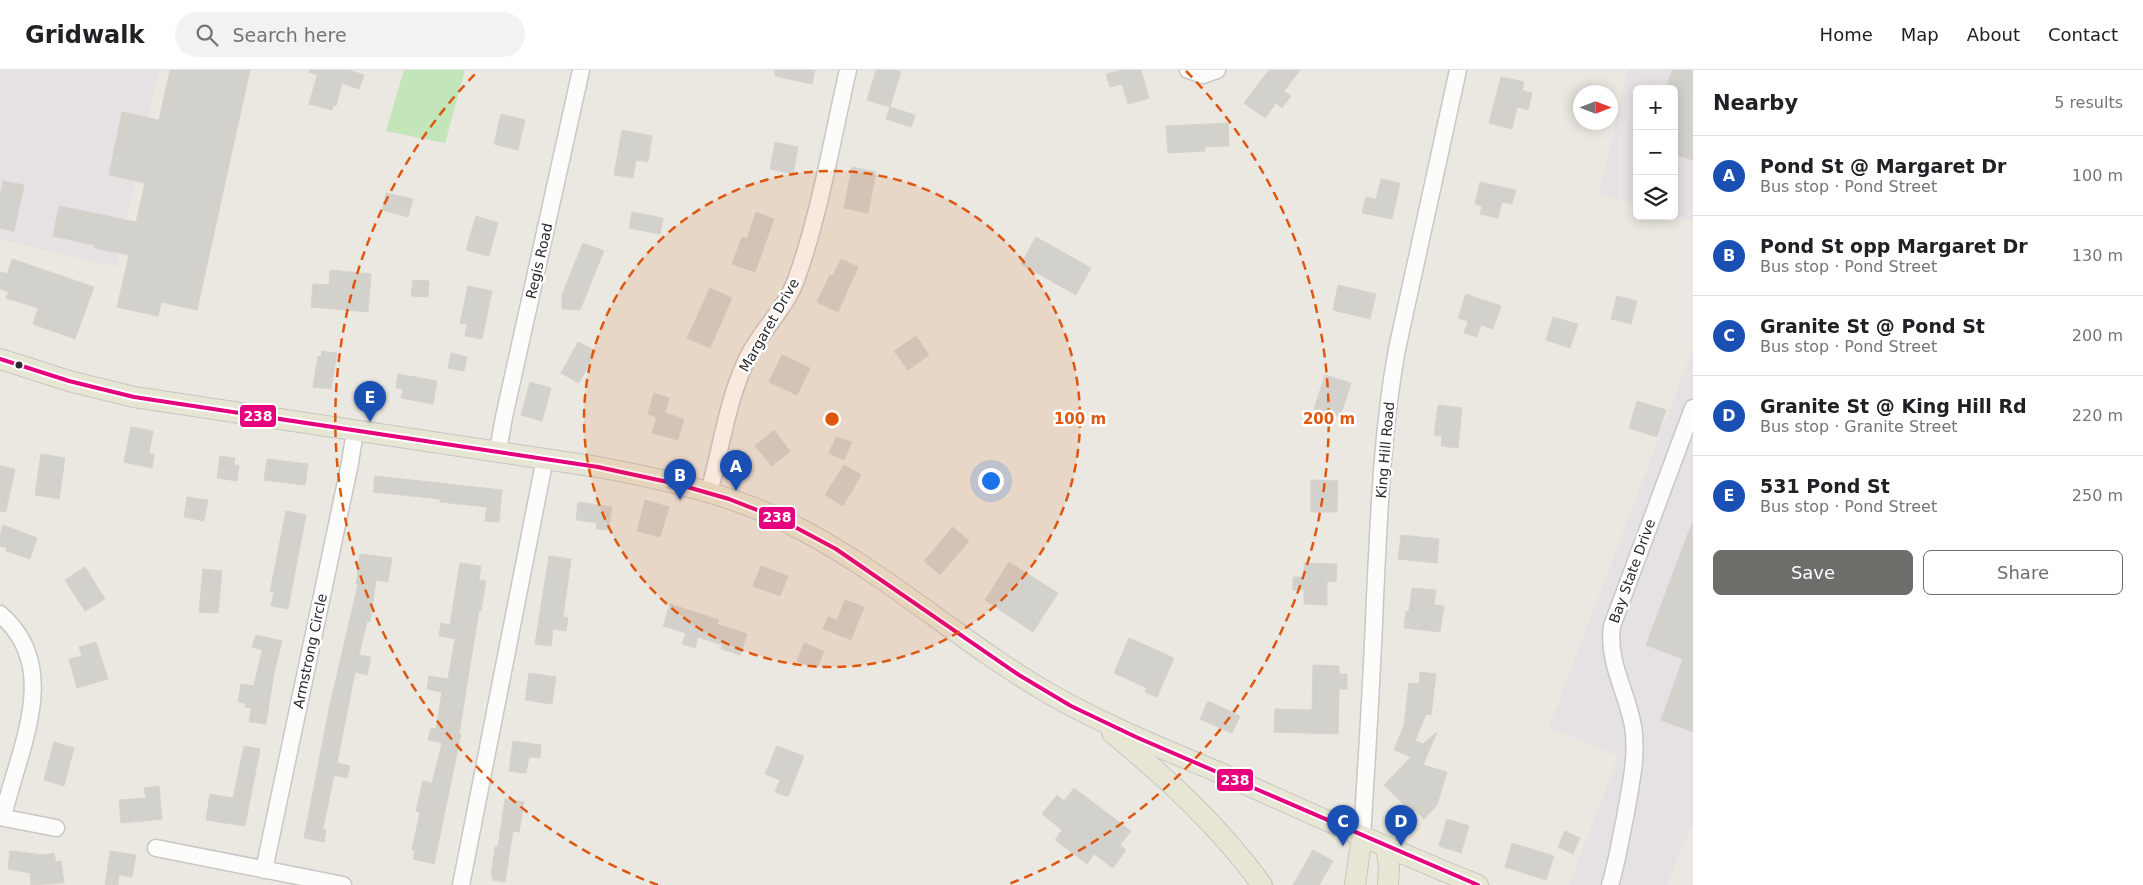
<!DOCTYPE html>
<html lang="en">
<head>
<meta charset="utf-8">
<style>
  body { margin:0; font-family:"DejaVu Sans",sans-serif; background:#f2f2f2; color:#202124 }
  .controls { position:absolute; right:15px; top:15px; display:grid; overflow:hidden; border-radius:8px; box-shadow:0 2px 12px #0003 }
  .controls button { width:45px; height:45px; display:grid; place-items:center; padding:0; border:0; border-bottom:1px solid #e0e0e0; background:#fff; color:#202124; font:25px sans-serif }
  .compass { position:absolute; left:1573px; top:15px; width:45px; height:45px; border-radius:50%; background:#fff; box-shadow:0 2px 12px #0003; rotate:90deg }
  .you { position:absolute; left:990px; top:410px; width:18px; height:18px; margin:-12px; border:4px solid #fff; border-radius:50%; background:#1a73e8; box-shadow:0 0 0 8px #1a73e833 }
  .badge { display:grid; place-items:center; width:32px; height:32px; border-radius:50%; background:#6e6d6a; color:#fff; font-size:16px; font-weight:700 }
  .pin { position:absolute; translate:-50% -41px; filter:drop-shadow(0 1px 2px #0008) }
  .pin::after { content:''; position:absolute; top:26px; width:18px; height:15px; background:inherit; clip-path:polygon(0 0,100% 0,50% 100%) }
  .list { margin:0; padding:0; list-style:none }
  h2 { display:flex; justify-content:space-between; align-items:center; height:65px; margin:0; padding:0 20px; font-size:21px }
  h2 small { font-size:16px; font-weight:400; color:#757577 }
  .list li { display:grid; grid-template-columns:32px 1fr auto; gap:15px; align-items:center; box-sizing:border-box; height:80px; padding:0 20px; border-top:1px solid #e0e0e0 }
  .list b { display:block; font-size:19px; white-space:nowrap }
  .list p { margin:0; font-size:16px; white-space:nowrap; color:#757577 }
  .list em { font-size:16px; font-style:normal; color:#757577 }
  .actions { display:flex; gap:10px; padding:15px 20px }
  .actions a { flex:1; padding:11px 0; border:1px solid #6e6d6a; border-radius:8px; text-align:center; font-size:18px; color:#6e6d6a }
  .actions .main { background:#6e6d6a; color:#fff }
  .icon { flex:none; width:28px; height:28px; fill:none; stroke:currentColor; stroke-width:2; stroke-linecap:round; stroke-linejoin:round }
  .map { position:relative; flex:none; width:1693px; height:815px; overflow:hidden }
  header { display:flex; align-items:center; gap:30px; box-sizing:border-box; height:70px; padding:0 25px; background:#fff; border-bottom:1px solid #e0e0e0 }
  header strong { font-size:24px }
  nav { display:flex; gap:28px; margin-inline-start:auto; font-size:18px }
  .search { width:350px; height:45px; background:#f2f2f2; display:flex; align-items:center; gap:12px; box-sizing:border-box; padding:0 18px; border-radius:28px; color:#757577; font-size:19px }
  main { display:flex }
  aside { flex:1; background:#fff }
  .map>svg:first-child { display:block }
  .industrial { fill:#e6e2e3 }
  .green { fill:#c2e6ba }
  .building { fill:#d3d1cc; stroke:#d5d3cd }
  .lines { fill:none; stroke-linecap:round; stroke-linejoin:round }
  .minor-casing { stroke:#c8c7c6; stroke-width:19 }
  .major-casing { stroke:#c5c5c1; stroke-width:22 }
  .minor { stroke:#fcfcfa; stroke-width:16 }
  .major { stroke:#e7e6d4; stroke-width:20 }
  .bus-1-casing { stroke:#fff; stroke-width:8 }
  .bus-1 { stroke:#e5007d; stroke-width:4 }
  .ring { fill:none; stroke:#df570e; stroke-width:2.5; stroke-dasharray:9 6 }
  .bus-dot { fill:#2b2b2b; stroke:#fff; stroke-width:2 }
  .labels { text-anchor:middle; stroke-width:5; stroke-linejoin:round; paint-order:stroke }
  .street-label { font-size:14px; fill:#2b2b2b; stroke:#fff }
  .centre { fill:#df570e; stroke:#fff; stroke-width:2.5 }
  .ring-label { font-size:15px; text-anchor:middle; font-weight:bold; fill:#df570e; stroke:#fff; stroke-width:5; stroke-linejoin:round; paint-order:stroke }
  .line-badge { stroke:#fff; stroke-width:2 }
  .badge-label { font-size:14px; text-anchor:middle; font-weight:bold; fill:#fff }
</style>
</head>
<body>
<header>
<strong>Gridwalk</strong>
<div class="search"><svg class="icon" aria-label="search" viewBox="0 0 24 24"><circle cx="10" cy="10" r="6"/><path d="M15 15l6 6"/></svg>Search here</div>
<nav><a>Home</a><a>Map</a><a>About</a><a>Contact</a></nav>
</header>
<main>
<div class="map">
<svg width="1693" height="815" viewBox="0 0 1693 815">
  <rect width="100%" height="100%" fill="#eae8e0"/>
  <!-- industrial -->
  <path class="industrial" d="M0,0H159L116,197L0,169Z
    M1627,0H1693V152L1674,146V19H1637V135L1599,124Z
    M1693,278V757H1691L1667,815H1569L1618,686L1549,657Z"/>
  <!-- green -->
  <path class="green" d="M404,0H465L445,73L386,61Z"/>
  <!-- building -->
  <path class="building" d="M170,0H250L197,240L161,232L158,246L117,237L129,185L94,178V175L53,166L59,136L136,152L145,113L109,105L122,42L159,50Z
    M310,0H349L364,5L359,19L342,13L336,36L333,35L332,40L309,34L317,6H320L309,2Z
    M775,0H815L812,14L775,6Z
    M876,0H894L901,2L890,37L867,30Z
    M1122,0H1141L1149,28L1128,34L1122,14L1110,17L1106,4Z
    M1269,0H1300L1284,21L1291,26L1282,38L1276,33L1265,48L1244,33Z
    M1672,0H1693V90L1674,84V19H1666Z
    M1501,7L1524,12L1522,20L1532,23L1528,40L1517,37L1512,59L1489,53Z
    M890,37L915,45L911,57L886,49Z
    M501,44L525,50L518,80L494,74Z
    M1228,53L1229,76L1205,77V81L1168,83L1166,56Z
    M622,60L652,66L648,92L636,90L633,108L614,105Z
    M775,72L798,77L793,104L770,99Z
    M852,97L876,102L868,143L844,138Z
    M1381,109L1400,113L1392,149L1362,143L1366,127L1376,129Z
    M3,111L24,115L14,161L0,158V126Z
    M1480,112L1516,120L1512,134L1502,132L1498,148L1480,144L1482,136L1475,134Z
    M386,123L413,129L408,147L382,140Z
    M632,142L663,148L660,164L629,158Z
    M756,142L774,149L755,202L732,194L742,167L747,169Z
    M476,146L498,153L489,186L466,180Z
    M1036,167L1091,198L1076,225L1021,194Z
    M583,173L604,181L580,240L562,239V225Z
    M12,189L94,217L75,269L33,254L38,238L6,228L9,222L0,219V202L7,204Z
    M841,189L858,197L838,242L817,232L830,205L833,206Z
    M330,200L371,204L368,242L311,237L313,214L329,215Z
    M413,210L429,211L428,227L411,226Z
    M1338,215L1376,224L1370,249L1333,240Z
    M468,216L492,221L482,269L465,266L467,254L460,253Z
    M710,218L732,228L710,278L687,268Z
    M1466,224L1501,236L1493,259L1481,255L1477,267L1464,263L1468,251L1458,248Z
    M1617,226L1637,231L1631,254L1611,249Z
    M1553,247L1578,254L1570,278L1546,270Z
    M916,266L929,285L908,300L894,281Z
    M578,272L596,281L579,313L561,303Z
    M322,281L337,283L331,319L313,317L318,286L321,287Z
    M451,283L467,287L464,301L448,298Z
    M782,285L810,298L797,325L769,312Z
    M398,304L437,311L433,334L401,328L403,319L396,318Z
    M1325,305L1351,313L1340,347L1314,339Z
    M530,312L551,318L542,351L521,345Z
    M654,323L669,328L665,343L684,349L678,370L652,363L657,347L648,344Z
    M1637,331L1666,340L1657,367L1629,358Z
    M1438,335L1462,338L1458,378L1441,376L1442,366L1434,365Z
    M131,357L153,361L149,383L154,385L152,398L124,392Z
    M774,360L790,381L772,396L755,376Z
    M836,367L852,372L844,390L829,383Z
    M41,384L65,388L59,429L35,425Z
    M220,386L235,388L234,395L239,396L237,411L217,408Z
    M267,389L308,394L305,415L264,410Z
    M844,395L861,405L843,436L825,425Z
    M0,396L15,399L6,442L0,441Z
    M375,406L502,420L499,452L485,451L487,437L440,432V429L373,422Z
    M1311,410L1338,411L1337,442H1311Z
    M187,427L208,430L204,451L184,447Z
    M645,430L669,437L660,467L637,461Z
    M578,432L612,437L608,460L596,459L597,453L576,450Z
    M286,441L306,445L288,539L271,536L274,522H270Z
    M1692,453H1693V662L1661,650L1683,589L1646,575Z
    M3,455L37,468L30,489L6,481L7,478L0,476V465Z
    M953,457L969,471L940,505L924,491Z
    M1401,465L1439,469L1437,493L1398,489Z
    M360,484L392,488L388,512L376,510L370,552L367,551L359,585L371,587L367,605L355,602L337,693L350,696L347,708L334,705L323,759L326,760L324,772L304,768L329,639L358,514H356Z
    M549,486L571,489L563,547L568,548L566,561L553,559L551,576L535,574Z
    M1009,492L1058,523L1033,562L985,530Z
    M460,493L481,496L479,510L486,511L481,541L479,540L459,664H461L434,794L413,789L415,781L412,780L420,742L416,741L423,711L432,713L442,673L428,670L431,658L436,659L442,622L427,619L429,606L448,609L455,569L439,566L441,553L450,555Z
    M1304,493L1337,494L1336,512L1327,511V535L1304,534V520H1293V507H1304Z
    M761,496L788,506L780,526L753,516Z
    M85,497L105,529L85,541L65,510Z
    M203,499L222,501L218,543L199,542Z
    M1412,518L1436,520L1434,535L1444,536L1440,562L1404,558L1406,541H1409Z
    M845,530L864,537L851,570L823,559L828,547L837,550Z
    M670,534L719,550L717,554L747,564L740,585L721,579L722,575L698,567L695,578L682,574L686,563L663,556Z
    M256,565L282,571L274,603L266,654L249,652L251,638L245,637V633L238,632L241,614L254,616L262,580L252,577Z
    M1129,568L1174,588L1157,627L1145,622L1147,618L1114,603Z
    M96,572L108,609L77,618L69,589L82,586L79,577Z
    M804,573L824,581L817,598L797,591Z
    M1313,595L1339,596V604H1347V619H1339L1338,664L1274,662L1275,639L1312,640Z
    M1420,602L1436,604L1431,645L1426,644L1415,671L1423,674L1437,662L1423,695L1447,702L1437,735L1424,749L1415,740L1412,743L1384,715L1411,687L1394,680L1404,655L1409,613L1419,614Z
    M529,603L556,607L552,634L525,630Z
    M1208,631L1240,646L1232,663L1200,649Z
    M513,671L541,675L540,688L529,687L526,703L509,701Z
    M54,672L74,678L64,716L44,710Z
    M244,676L260,679L245,756L206,750L210,724L233,728Z
    M777,676L804,686L788,727L775,722L780,710L765,704Z
    M159,716L162,749L121,753L119,730L146,728L144,718Z
    M1074,718L1131,761L1120,775L1126,780L1113,798L1094,784L1087,794L1055,770L1062,760L1042,744L1057,725L1064,731Z
    M505,729L524,732L519,762L513,761L505,812L493,810V806H491L495,777H498Z
    M1447,749L1469,756L1461,783L1439,776Z
    M1565,761L1580,768L1573,784L1558,777Z
    M1512,773L1554,786L1546,810L1505,797Z
    M1313,780L1333,791L1319,815H1293Z
    M10,781L44,785L54,783L56,792L61,791L64,813L31,815L30,803L8,799Z
    M110,781L136,785L132,807L119,805L118,815H105Z"/>
  <g class="lines">
    <!-- minor casing -->
    <g class="minor-casing">
      <path id="minor" d="M1188,0L1203,5L1217,0
        M498,381L504,347L581,0
        M709,422C721,379 727,332 746,291C759,262 785,240 796,210C820,143 832,70 848,0
        M0,544C64,598 17,682 3,747
        M0,747L56,758
        M1362,766C1367,687 1372,607 1375,528C1379,445 1382,361 1397,279L1458,0
        M156,778L343,815
        M264,800L350,393L355,361
        M461,815L545,388
        M1610,815C1617,793 1620,770 1625,748C1630,717 1638,687 1633,656C1627,622 1607,592 1612,556L1693,338"/>
    </g>
    <!-- major casing -->
    <g class="major-casing">
      <path id="major" d="M0,289L69,311L134,327L598,397C668,410 740,426 804,461C891,507 965,575 1050,624C1106,656 1166,680 1225,705C1309,743 1393,781 1478,815
        M1112,663C1167,708 1220,757 1262,815
        M1386,777L1389,796L1388,815
        M1355,815L1362,766"/>
    </g>
    <!-- minor -->
    <use href="#minor" class="minor"/>
    <!-- major -->
    <use href="#major" class="major"/>
    <!-- bus-1 casing -->
    <g class="bus-1-casing">
      <path id="bus-1" d="M0,289L69,311L134,327L598,397L677,414L729,429L780,449L836,479L1019,605L1071,636L1136,667L1478,815"/>
    </g>
    <!-- bus-1 -->
    <use href="#bus-1" class="bus-1"/>
  </g>
  <!-- distance rings -->
  <circle cx="832" cy="349" r="248" fill="#df570e" fill-opacity=".12"/>
  <g class="ring">
    <circle cx="832" cy="349" r="248"/>
    <path d="M658 815A497 497 0 0 1 478 1M1186 1A497 497 0 0 1 1006 815"/>
  </g>
  <!-- markers -->
  <circle class="bus-dot" cx="19" cy="295" r="4.5"/>
  <g class="labels">
    <!-- street labels -->
    <g class="street-label">
      <text transform="translate(539 191) rotate(-77)" y="5">Regis Road</text>
      <text transform="translate(769 255) rotate(-60)" y="5">Margaret Drive</text>
      <text transform="translate(1385 380) rotate(-85)" y="5">King Hill Road</text>
      <text transform="translate(1632 501) rotate(-70)" y="5">Bay State Drive</text>
      <text transform="translate(310 581) rotate(-78)" y="5">Armstrong Circle</text>
    </g>
  </g>
  <circle cx="832" cy="349" r="8" class="centre"/>
  <g class="ring-label">
    <text x="1080" y="354">100 m</text>
    <text x="1329" y="354">200 m</text>
  </g>
  <g class="line-badge">
    <rect x="239" y="334" width="38" height="24" rx="5" fill="#e5007d"/>
    <rect x="758" y="436" width="38" height="24" rx="5" fill="#e5007d"/>
    <rect x="1216" y="698" width="38" height="24" rx="5" fill="#e5007d"/>
  </g>
  <g class="badge-label">
    <text x="258" y="351">238</text>
    <text x="777" y="452">238</text>
    <text x="1235" y="715">238</text>
  </g>
</svg>
<div class="controls">
<button>+</button>
<button>−</button>
<button><svg class="icon" aria-label="layers" viewBox="0 0 24 24"><path d="M12 4l9 5-9 5-9-5zM3 14l9 5 9-5"/></svg></button>
</div>
<svg class="compass" viewBox="-18 -18 36 36"><path d="M0-13l5 13h-10z" fill="#e53935"/><path d="M0 13l5-13h-10z" fill="#757577"/></svg>
<div class="you"></div>
<div class="pin badge" style="left:736px;top:421px;background:#1a4fb4">A</div>
<div class="pin badge" style="left:680px;top:430px;background:#1a4fb4">B</div>
<div class="pin badge" style="left:1343px;top:776px;background:#1a4fb4">C</div>
<div class="pin badge" style="left:1401px;top:776px;background:#1a4fb4">D</div>
<div class="pin badge" style="left:370px;top:352px;background:#1a4fb4">E</div>
</div>
<aside>
<h2>Nearby<small>5 results</small></h2>
<ul class="list">
<li><span class="badge" style="background:#1a4fb4">A</span><div><b>Pond St @ Margaret Dr</b><p>Bus stop · Pond Street</p></div><em>100 m</em></li>
<li><span class="badge" style="background:#1a4fb4">B</span><div><b>Pond St opp Margaret Dr</b><p>Bus stop · Pond Street</p></div><em>130 m</em></li>
<li><span class="badge" style="background:#1a4fb4">C</span><div><b>Granite St @ Pond St</b><p>Bus stop · Pond Street</p></div><em>200 m</em></li>
<li><span class="badge" style="background:#1a4fb4">D</span><div><b>Granite St @ King Hill Rd</b><p>Bus stop · Granite Street</p></div><em>220 m</em></li>
<li><span class="badge" style="background:#1a4fb4">E</span><div><b>531 Pond St</b><p>Bus stop · Pond Street</p></div><em>250 m</em></li>
</ul>
<div class="actions"><a class="main">Save</a><a>Share</a></div>
</aside>
</main>
</body>
</html>
